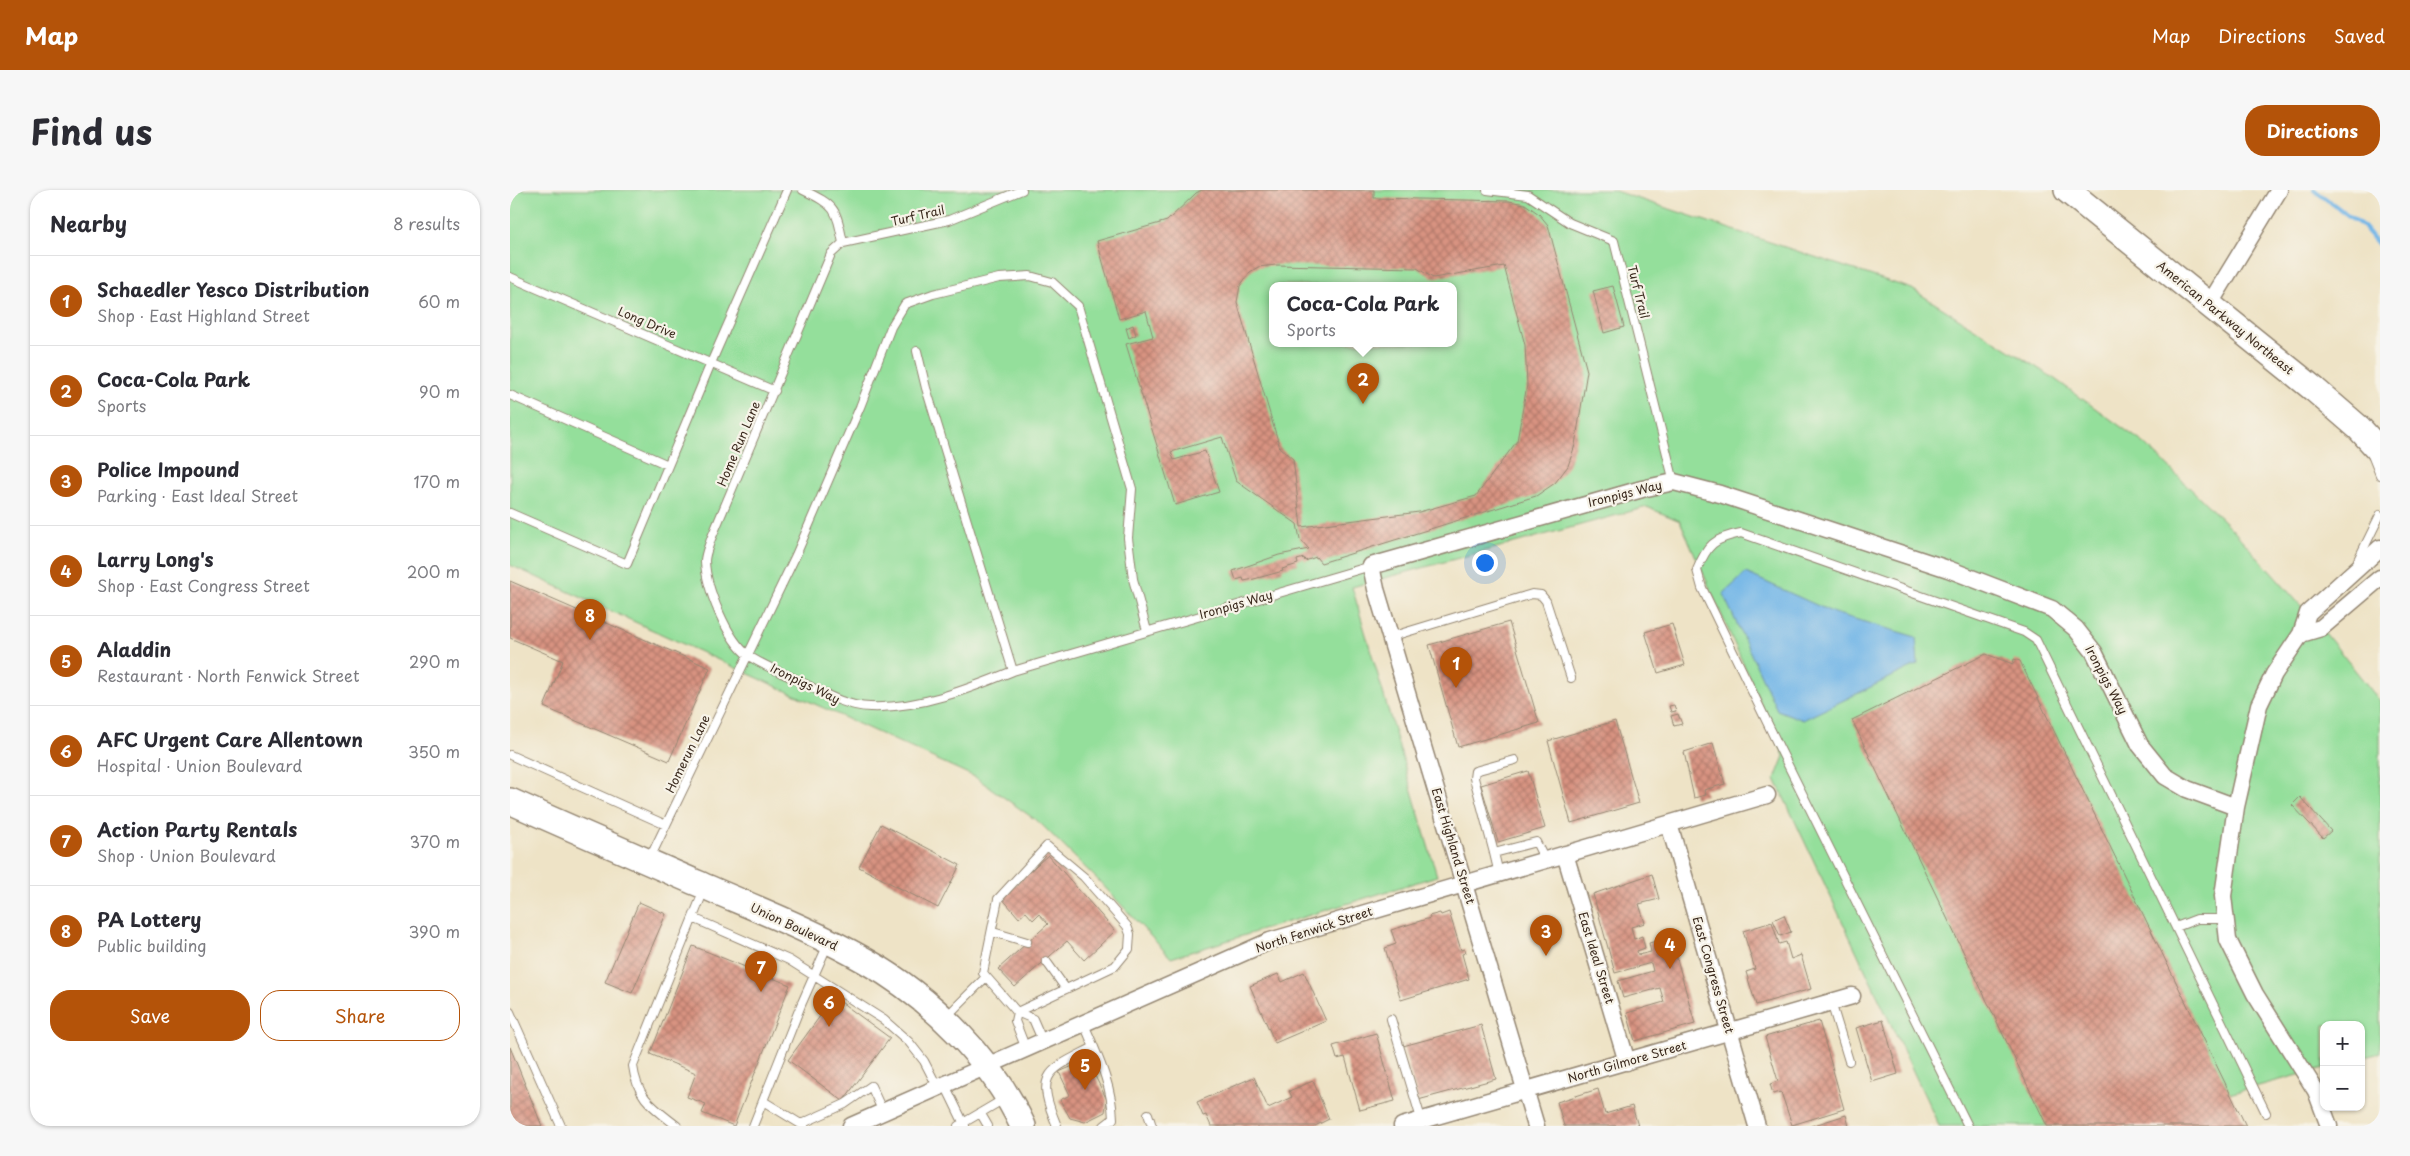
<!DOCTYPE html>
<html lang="en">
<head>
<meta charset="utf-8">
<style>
  body { margin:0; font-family:"Playpen Sans",sans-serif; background:#f7f7f7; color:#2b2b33 }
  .controls { position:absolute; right:15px; bottom:15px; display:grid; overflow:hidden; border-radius:10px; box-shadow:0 1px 4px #0004 }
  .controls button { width:45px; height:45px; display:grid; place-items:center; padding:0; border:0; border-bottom:1px solid #e1e1e2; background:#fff; color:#2b2b33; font:25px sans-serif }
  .you { position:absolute; left:974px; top:372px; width:18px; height:18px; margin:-12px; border:4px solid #fff; border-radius:50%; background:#1a73e8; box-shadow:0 0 0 8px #1a73e833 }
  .badge { display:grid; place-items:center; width:32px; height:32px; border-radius:50%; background:#b45309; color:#fff; font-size:16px; font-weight:700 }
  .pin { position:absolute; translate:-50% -41px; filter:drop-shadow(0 1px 2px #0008) }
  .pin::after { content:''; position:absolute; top:26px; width:18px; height:15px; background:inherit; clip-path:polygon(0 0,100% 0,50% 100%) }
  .popup { position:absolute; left:759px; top:92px; width:188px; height:65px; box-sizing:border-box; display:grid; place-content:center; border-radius:10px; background:#fff; filter:drop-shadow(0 1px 4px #0005); font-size:16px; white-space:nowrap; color:#7c7c81 }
  .popup b { font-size:19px; color:#2b2b33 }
  .popup::after { content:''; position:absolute; left:50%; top:100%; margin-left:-10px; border:10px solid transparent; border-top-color:#fff }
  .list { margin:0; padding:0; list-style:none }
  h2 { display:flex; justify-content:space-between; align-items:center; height:65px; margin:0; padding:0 20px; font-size:21px }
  h2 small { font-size:16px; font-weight:400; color:#7c7c81 }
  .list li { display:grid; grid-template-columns:32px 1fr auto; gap:15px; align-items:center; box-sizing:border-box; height:90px; padding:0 20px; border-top:1px solid #e1e1e2 }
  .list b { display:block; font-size:19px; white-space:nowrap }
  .list p { margin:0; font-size:16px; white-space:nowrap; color:#7c7c81 }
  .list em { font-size:16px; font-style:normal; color:#7c7c81 }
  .actions { display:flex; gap:10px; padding:15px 20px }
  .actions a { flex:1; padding:11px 0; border:1px solid #b45309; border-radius:20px; text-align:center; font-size:18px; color:#b45309 }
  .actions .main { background:#b45309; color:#fff }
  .map { position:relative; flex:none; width:1870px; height:936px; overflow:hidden; border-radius:20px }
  header { display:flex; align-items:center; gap:30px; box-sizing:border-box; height:70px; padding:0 25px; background:#b45309; color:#fff }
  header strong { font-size:24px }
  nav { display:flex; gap:28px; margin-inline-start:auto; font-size:18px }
  .intro { display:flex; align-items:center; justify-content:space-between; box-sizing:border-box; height:120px; padding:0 30px }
  h1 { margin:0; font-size:35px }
  .button { padding:12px 22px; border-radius:20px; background:#b45309; color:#fff; font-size:18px; font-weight:700 }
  main { display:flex; gap:30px; padding:0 30px }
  aside { flex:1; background:#fff; border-radius:20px; box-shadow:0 1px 4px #0004 }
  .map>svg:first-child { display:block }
  .park { fill:#94df9b; stroke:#68845c; fill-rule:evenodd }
  .water { fill:#71b5e7; stroke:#567082 }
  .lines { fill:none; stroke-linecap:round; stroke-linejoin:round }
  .stream { stroke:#71b5e7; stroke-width:4.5 }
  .building { fill:url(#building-cross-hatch); fill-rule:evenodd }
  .service-casing { stroke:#948672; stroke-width:10 }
  .minor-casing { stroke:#948672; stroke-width:19 }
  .primary-casing { stroke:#948672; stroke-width:28 }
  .service { stroke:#fff; stroke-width:8 }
  .minor { stroke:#fff; stroke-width:16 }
  .primary { stroke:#fff; stroke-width:25 }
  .labels { text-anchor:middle; stroke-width:4.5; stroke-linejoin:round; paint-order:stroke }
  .street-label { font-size:12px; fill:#3b2a1e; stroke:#f7f3e8 }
</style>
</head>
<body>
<header>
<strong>Map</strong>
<nav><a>Map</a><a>Directions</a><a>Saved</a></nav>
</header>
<div class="intro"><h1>Find us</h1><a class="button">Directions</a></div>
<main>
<aside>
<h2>Nearby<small>8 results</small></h2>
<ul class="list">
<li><span class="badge">1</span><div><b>Schaedler Yesco Distribution</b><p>Shop · East Highland Street</p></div><em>60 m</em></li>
<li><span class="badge">2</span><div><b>Coca-Cola Park</b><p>Sports</p></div><em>90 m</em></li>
<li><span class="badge">3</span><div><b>Police Impound</b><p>Parking · East Ideal Street</p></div><em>170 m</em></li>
<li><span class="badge">4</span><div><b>Larry Long's</b><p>Shop · East Congress Street</p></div><em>200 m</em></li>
<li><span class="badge">5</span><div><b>Aladdin</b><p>Restaurant · North Fenwick Street</p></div><em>290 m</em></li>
<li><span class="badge">6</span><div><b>AFC Urgent Care Allentown</b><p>Hospital · Union Boulevard</p></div><em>350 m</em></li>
<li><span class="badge">7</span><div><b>Action Party Rentals</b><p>Shop · Union Boulevard</p></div><em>370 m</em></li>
<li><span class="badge">8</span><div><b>PA Lottery</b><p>Public building</p></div><em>390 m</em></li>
</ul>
<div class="actions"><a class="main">Save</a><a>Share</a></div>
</aside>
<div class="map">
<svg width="1870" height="936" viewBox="0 0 1870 936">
  <defs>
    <pattern id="building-cross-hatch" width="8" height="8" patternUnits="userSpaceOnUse" patternTransform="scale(1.25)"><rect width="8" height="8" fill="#d89381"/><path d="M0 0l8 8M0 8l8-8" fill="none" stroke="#b07869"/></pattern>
  </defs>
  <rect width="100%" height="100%" fill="#f7f3e8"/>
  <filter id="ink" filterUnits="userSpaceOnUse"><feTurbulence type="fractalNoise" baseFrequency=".02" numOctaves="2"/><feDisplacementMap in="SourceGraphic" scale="10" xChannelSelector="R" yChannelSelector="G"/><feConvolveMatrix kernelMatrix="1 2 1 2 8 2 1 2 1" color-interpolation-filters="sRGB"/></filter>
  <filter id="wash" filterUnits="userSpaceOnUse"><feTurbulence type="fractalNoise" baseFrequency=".0096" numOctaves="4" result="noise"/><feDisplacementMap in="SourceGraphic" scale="20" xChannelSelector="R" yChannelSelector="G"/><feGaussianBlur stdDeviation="1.12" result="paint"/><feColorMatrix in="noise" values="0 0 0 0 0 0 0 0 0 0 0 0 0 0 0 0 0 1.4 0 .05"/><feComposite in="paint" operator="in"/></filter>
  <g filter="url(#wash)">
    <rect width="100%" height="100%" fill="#eee3c6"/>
    <!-- park -->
    <path class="park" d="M0,0H1102L1402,99L1542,187L1635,254L1722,339L1811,438L1870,511V863L1851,868V835H1814V878L1602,936H1429L1265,589L1274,566L1170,331L1137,317L842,397L927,686L661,768L588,690L530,633L465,587L0,375ZM763,95H943V153H763Z"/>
    <!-- water -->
    <path class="water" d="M1236,383L1324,423L1406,447L1408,474L1293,530L1267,520L1213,404Z"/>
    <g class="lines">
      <!-- stream -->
      <path class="stream" d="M1804,0L1854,37L1870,56"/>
    </g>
    <g id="blocks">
      <!-- building -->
      <path class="building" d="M692,0H864V8L999,11L1015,14L1029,24L1038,35L1077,181L1065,255L1058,276L1045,293L1026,306L811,373L806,367L795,371L794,368L787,370L788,374L772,379L773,381L744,389L734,391L733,388L726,390L723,381L769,365L799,359L790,349L787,334L726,291L712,247L661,262L664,270L695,261L709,302L665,315L616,154L643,147L636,121L609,129L587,51L657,31L686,3ZM766,75L907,78L923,88L994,76L1015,155L1017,195L1007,251L966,306L909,322L791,337L783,269L770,258L727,112L730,96L740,82L748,77Z
        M1103,96L1114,137L1094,143L1083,101Z
        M623,135L626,145L619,148L616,138Z
        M0,391L200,478L159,571L34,517L53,471L0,448Z
        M999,432L1029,533L948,557L919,455Z
        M1162,434L1175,475L1148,483L1135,442Z
        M1476,464L1503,474L1504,469L1510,471L1736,936H1537L1342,530Z
        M1164,515L1166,521L1161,522L1159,516Z
        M1168,524L1172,534L1164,536L1161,526Z
        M1105,531L1129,613L1061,633L1038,551Z
        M1203,553L1215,594L1194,600L1196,605L1184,608L1174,562Z
        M1018,581L1035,638L988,652L971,595Z
        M1790,607L1821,641L1813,648L1782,615Z
        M371,634L450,675L428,718L349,677Z
        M538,665L605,741L574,770L557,751L505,797L488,779L538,734L529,724L523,730L516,722L509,728L491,707Z
        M1142,684L1149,709L1129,714L1135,733L1121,737L1124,749L1132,746L1135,758L1127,761L1128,765L1141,762L1139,753L1161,747L1185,834L1125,851L1117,823L1154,812L1150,798L1113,808L1108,791L1143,781L1141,773L1105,783L1083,704Z
        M129,712L156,724L122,803L95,792Z
        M939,722L951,760L955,759L956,763L952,764L959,789L891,810L875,758L886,754L881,740L920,728L919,726L930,723L931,725Z
        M1274,725L1281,742L1270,746L1263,730Z
        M1262,732L1269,754L1276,752L1281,769L1291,765L1301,799L1246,815L1236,782L1245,779L1233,741Z
        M183,756L280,795L224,936L192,923L196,914L177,907L186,883L140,864Z
        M794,782L816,831L765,853L740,796L768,784L772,792Z
        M324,807L380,848L333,911L278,870Z
        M1373,830L1388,884L1362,892L1346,838Z
        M1309,831L1334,919L1282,935L1271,902L1263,904L1260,894L1268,891L1255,847Z
        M971,835L986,889L908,910L893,856Z
        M866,843L885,911L850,920L835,867L827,869L823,856Z
        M0,857L32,936H0Z
        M577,870L597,910L595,922L575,932L560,928L550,910L560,905L549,882Z
        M744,887L758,918L782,907L779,901L803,891L819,929L805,936H701L696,925L693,926L687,912Z
        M1088,899L1095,924L1122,916L1128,936H1054L1047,912Z
        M1336,925L1339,936H1301Z"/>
    </g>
  </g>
  <g filter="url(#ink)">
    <use href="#blocks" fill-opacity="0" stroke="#948672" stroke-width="1"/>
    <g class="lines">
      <!-- service casing -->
      <g class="service-casing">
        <path id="service" d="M293,0C326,16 326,18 333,53
          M977,0L1018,5L1060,33L1104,51L1164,292
          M333,53L321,64L201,349C199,356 195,364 195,371C196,398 217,450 239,466C255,477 276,484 293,493C315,504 335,516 360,517C408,519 459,499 503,481L861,376
          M333,53L439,30L512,0
          M0,87L265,201
          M407,161L416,198L503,481
          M0,205L158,275
          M1862,265L1870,285
          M0,323L117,374L201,173L277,0
          M1848,370L1870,325
          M880,447L1022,404L1031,405L1036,411L1061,488
          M0,565L156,635
          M984,663L964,588L965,581L1005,570
          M140,668L286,365L350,217L381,137L395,114L423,104L489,88L520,86L542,92L568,116L622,299L618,348L623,389L637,441
          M989,684L984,663L1026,652L1035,670
          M183,728L279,770L374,830L399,852L414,871L428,898
          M1666,737L1687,729H1716
          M483,742L517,752
          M536,771L556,799
          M1321,812L1339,871
          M0,822L51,936
          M507,822L605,776L619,759L620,744L617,736L574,687L537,656L488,709L473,783L507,822L523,829L533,852
          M507,822L505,831L516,859
          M436,827L476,787
          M881,829L912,932
          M574,834C587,865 602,894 603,929L594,936
          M435,895L455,936
          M253,911L294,936
          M471,924L478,936
          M638,924L642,936
          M291,934L335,914L361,896L373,922
          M167,936C143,917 127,908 123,876L194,700
          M243,936L291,815L318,754
          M448,936L494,909
          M547,936C524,882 538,881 584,857
          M1458,936L1269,557L1192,398L1187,380C1197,355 1204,348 1231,343L1514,442L1526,450L1756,923"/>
      </g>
      <!-- minor casing -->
      <g class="minor-casing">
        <path id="minor" d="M1699,115L1769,0
          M1791,444L1811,438L1870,388
          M1726,617L1713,706L1718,750L1745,804L1806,901L1819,936
          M1159,634L1247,936
          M1055,664L1117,872
          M341,936L760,751L1257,605
          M892,936L1342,806
          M1026,936L866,399L861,376L1132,299L1164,292L1210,304L1438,379L1542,419L1566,439L1584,462L1630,555L1655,586L1677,599L1726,617L1749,515L1764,484L1791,444L1798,423L1870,358"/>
      </g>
      <!-- primary casing -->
      <g class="primary-casing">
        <path id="primary" d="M1557,0L1805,200L1849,238L1870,261
          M0,611C62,639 125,666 187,693C244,718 302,740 356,771C420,807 482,869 513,936"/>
      </g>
      <!-- service -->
      <use href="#service" class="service"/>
      <!-- minor -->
      <use href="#minor" class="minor"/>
      <!-- primary -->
      <use href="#primary" class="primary"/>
    </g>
  </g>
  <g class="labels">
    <!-- street labels -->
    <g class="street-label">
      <text transform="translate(408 26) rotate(-13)" y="4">Turf Trail</text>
      <text transform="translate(1128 102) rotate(76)" y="4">Turf Trail</text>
      <text transform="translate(1715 128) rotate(39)" y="4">American Parkway Northeast</text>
      <text transform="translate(137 133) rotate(23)" y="4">Long Drive</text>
      <text transform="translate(229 254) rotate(-67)" y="4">Home Run Lane</text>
      <text transform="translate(1115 304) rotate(-14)" y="4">Ironpigs Way</text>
      <text transform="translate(726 415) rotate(-16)" y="4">Ironpigs Way</text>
      <text transform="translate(1596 490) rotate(62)" y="4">Ironpigs Way</text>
      <text transform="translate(295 494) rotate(26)" y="4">Ironpigs Way</text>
      <text transform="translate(178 564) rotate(-64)" y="4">Homerun Lane</text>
      <text transform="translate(943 656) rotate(73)" y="4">East Highland Street</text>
      <text transform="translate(284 737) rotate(25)" y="4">Union Boulevard</text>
      <text transform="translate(804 740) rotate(-18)" y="4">North Fenwick Street</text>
      <text transform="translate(1086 768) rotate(73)" y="4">East Ideal Street</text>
      <text transform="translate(1203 785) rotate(74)" y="4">East Congress Street</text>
      <text transform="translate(1117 872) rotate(-16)" y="4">North Gilmore Street</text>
    </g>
  </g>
</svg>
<div class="controls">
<button>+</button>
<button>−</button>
</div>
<div class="you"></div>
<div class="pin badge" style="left:946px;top:498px">1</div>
<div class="pin badge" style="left:853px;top:214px">2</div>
<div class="popup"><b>Coca-Cola Park</b>Sports</div>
<div class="pin badge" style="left:1036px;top:766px">3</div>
<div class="pin badge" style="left:1160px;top:779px">4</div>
<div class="pin badge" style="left:575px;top:900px">5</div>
<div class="pin badge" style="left:319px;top:837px">6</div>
<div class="pin badge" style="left:251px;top:802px">7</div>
<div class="pin badge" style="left:80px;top:450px">8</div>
</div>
</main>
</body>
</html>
